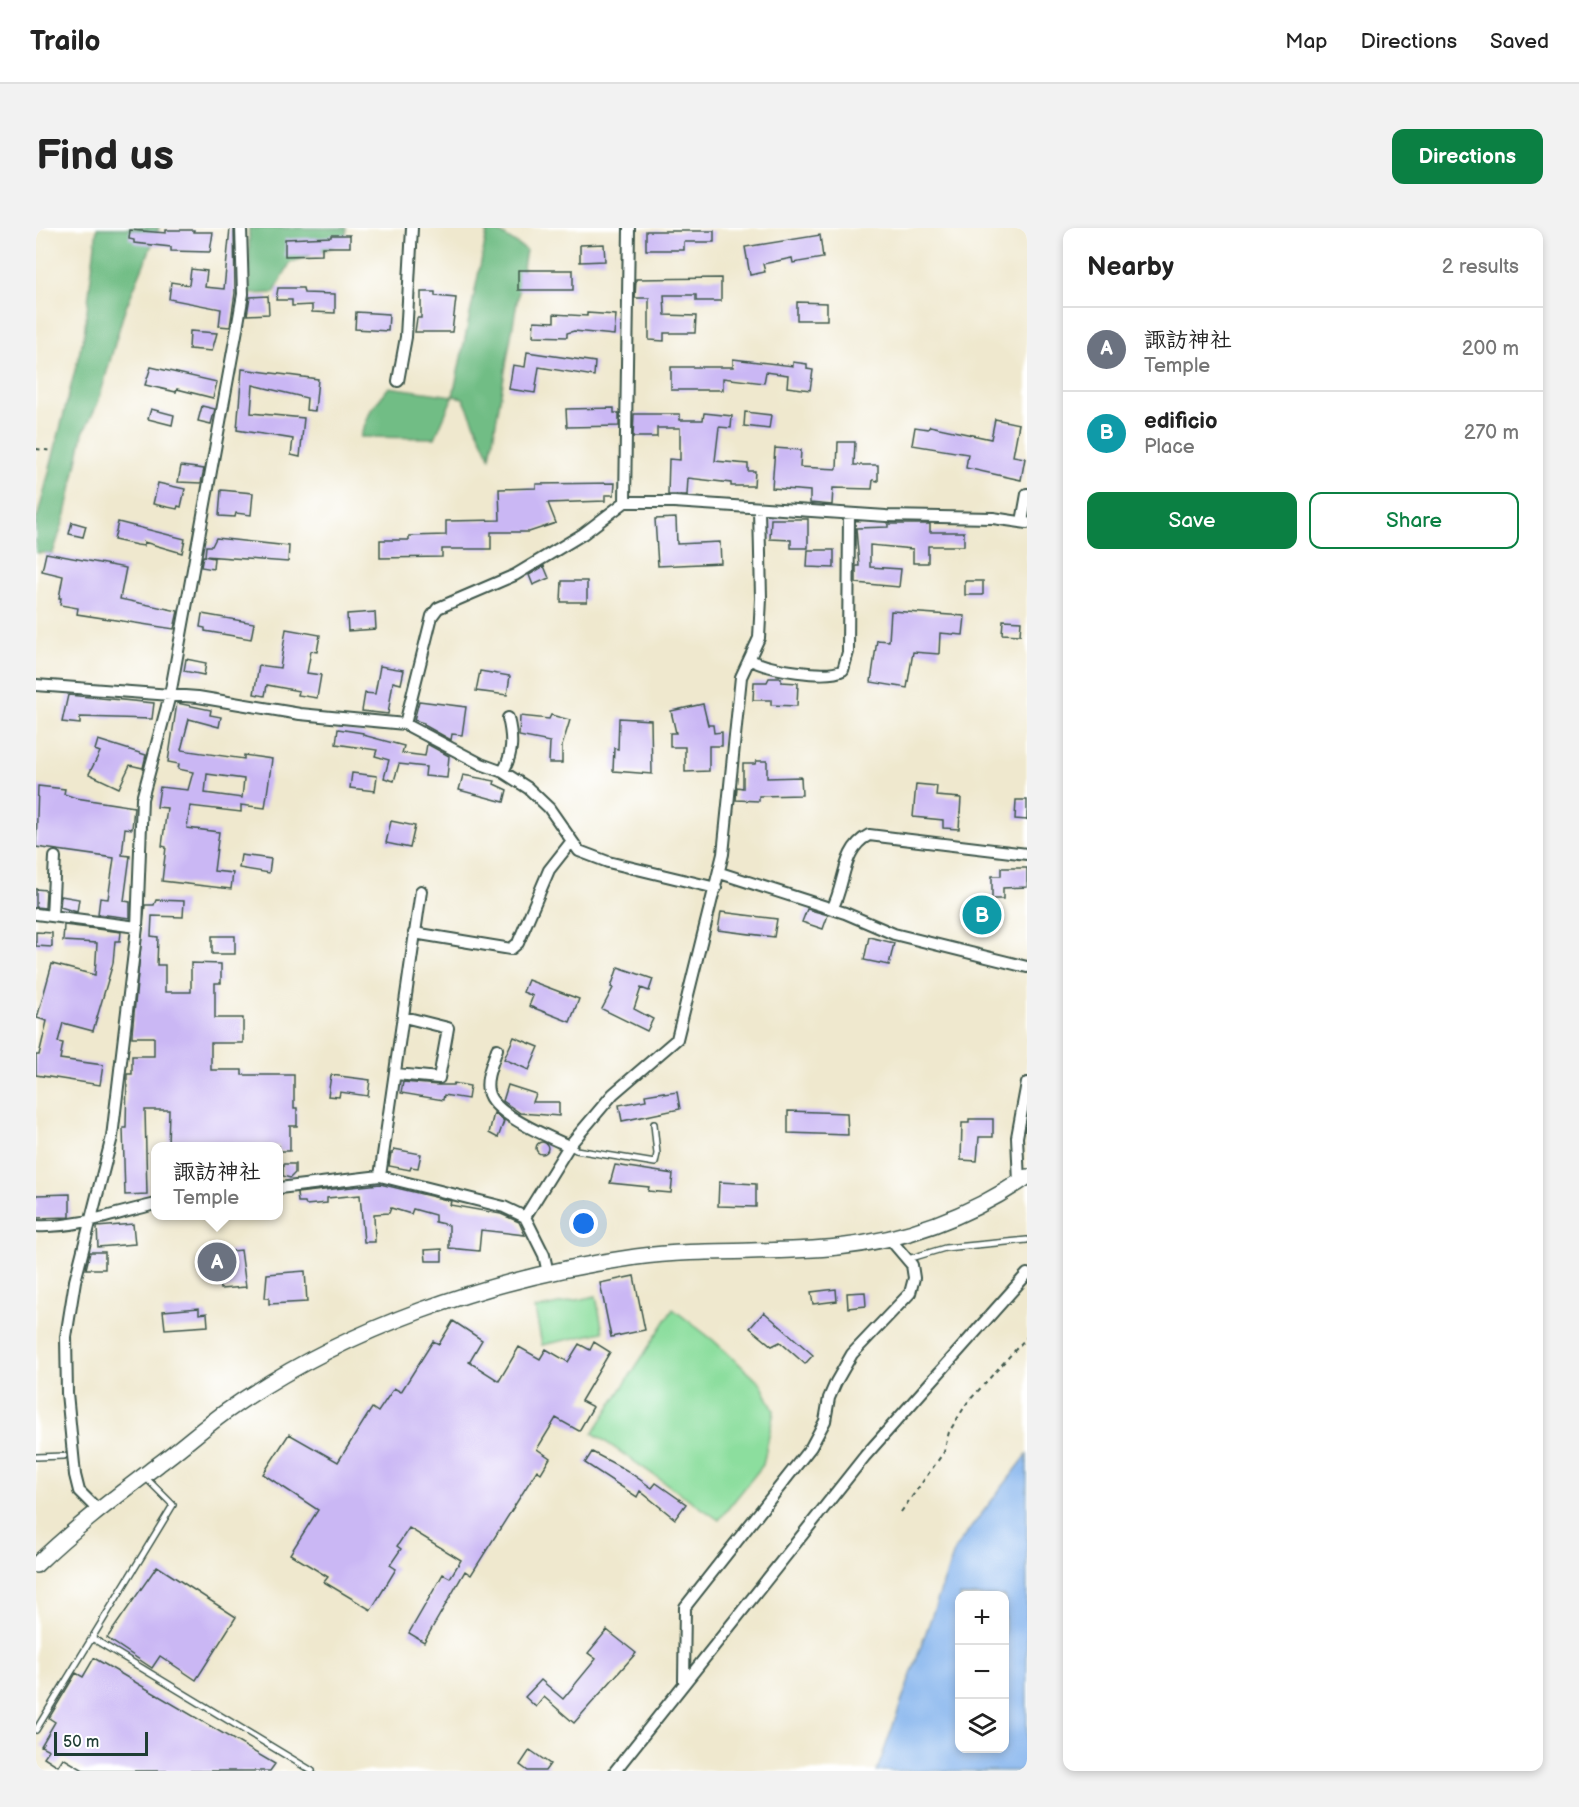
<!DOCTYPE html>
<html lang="en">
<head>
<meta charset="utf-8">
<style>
  body { margin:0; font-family:"Balsamiq Sans","Klee One",sans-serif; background:#f2f2f2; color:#222 }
  .controls { position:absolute; right:18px; bottom:18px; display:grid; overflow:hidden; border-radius:12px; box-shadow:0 3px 9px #0003 }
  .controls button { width:54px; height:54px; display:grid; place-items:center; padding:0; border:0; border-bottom:2px solid #e0e0e0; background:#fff; color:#222; font:30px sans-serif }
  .scale { position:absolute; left:18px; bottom:15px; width:94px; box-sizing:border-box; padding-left:6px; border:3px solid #1f3d34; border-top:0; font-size:16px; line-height:21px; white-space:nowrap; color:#1f3d34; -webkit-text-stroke:4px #fff; paint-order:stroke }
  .you { position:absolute; left:548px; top:996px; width:21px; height:21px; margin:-15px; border:4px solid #fff; border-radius:50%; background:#1a73e8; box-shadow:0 0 0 9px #1a73e833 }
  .badge { display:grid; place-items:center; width:39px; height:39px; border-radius:50%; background:#0b8043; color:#fff; font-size:20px; font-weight:700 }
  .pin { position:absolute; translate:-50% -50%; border:3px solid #fff; box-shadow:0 2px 6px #0006 }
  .popup { position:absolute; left:115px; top:914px; width:132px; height:78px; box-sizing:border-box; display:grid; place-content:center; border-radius:12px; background:#fff; filter:drop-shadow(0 2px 4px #0005); font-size:20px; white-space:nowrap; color:#767676 }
  .popup b { font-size:22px; color:#222 }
  .popup::after { content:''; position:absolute; left:50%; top:100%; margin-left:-12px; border:12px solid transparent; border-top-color:#fff }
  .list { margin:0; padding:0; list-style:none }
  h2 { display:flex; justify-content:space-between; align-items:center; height:78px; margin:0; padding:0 24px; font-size:26px }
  h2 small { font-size:20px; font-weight:400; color:#767676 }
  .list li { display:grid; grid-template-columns:39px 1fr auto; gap:18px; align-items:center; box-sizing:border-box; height:84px; padding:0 24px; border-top:2px solid #e0e0e0 }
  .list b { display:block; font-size:22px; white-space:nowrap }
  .list p { margin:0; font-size:20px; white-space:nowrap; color:#767676 }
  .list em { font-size:20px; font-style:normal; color:#767676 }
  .actions { display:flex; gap:12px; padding:18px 24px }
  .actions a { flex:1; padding:14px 0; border:2px solid #0b8043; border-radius:12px; text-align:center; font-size:21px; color:#0b8043 }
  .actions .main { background:#0b8043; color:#fff }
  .icon { flex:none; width:33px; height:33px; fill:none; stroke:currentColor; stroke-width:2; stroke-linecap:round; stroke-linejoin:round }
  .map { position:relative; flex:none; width:991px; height:1543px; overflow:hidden; border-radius:12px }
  header { display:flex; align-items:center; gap:36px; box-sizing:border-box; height:84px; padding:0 30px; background:#fff; border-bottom:2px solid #e0e0e0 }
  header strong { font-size:28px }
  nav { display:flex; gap:33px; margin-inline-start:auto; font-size:21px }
  .intro { display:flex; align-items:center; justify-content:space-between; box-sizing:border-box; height:144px; padding:0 36px }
  h1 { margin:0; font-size:42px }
  .button { padding:15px 27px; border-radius:12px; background:#0b8043; color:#fff; font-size:21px; font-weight:700 }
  main { display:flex; gap:36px; padding:0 36px }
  aside { flex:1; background:#fff; border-radius:12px; box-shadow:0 3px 9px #0003 }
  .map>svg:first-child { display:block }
  .green { fill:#8cde9e; stroke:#568e69; stroke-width:1.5 }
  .forest { fill:#71bd85; stroke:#487d5c; stroke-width:1.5 }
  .water { fill:#80b1ec; stroke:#507790; stroke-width:1.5; fill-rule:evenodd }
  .building { fill:#cab7f4; fill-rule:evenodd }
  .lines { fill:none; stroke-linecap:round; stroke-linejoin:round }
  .lane-casing { stroke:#3e574b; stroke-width:8 }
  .street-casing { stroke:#3e574b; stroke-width:14 }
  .secondary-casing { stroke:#3e574b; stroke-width:18 }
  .path { stroke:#3e574b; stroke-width:2; stroke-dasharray:4.5 4.5; stroke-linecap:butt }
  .lane { stroke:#fff; stroke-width:5 }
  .street { stroke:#fff; stroke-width:10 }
  .secondary { stroke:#fff; stroke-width:15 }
</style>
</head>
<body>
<header>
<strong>Trailo</strong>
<nav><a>Map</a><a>Directions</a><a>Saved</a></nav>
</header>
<div class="intro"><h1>Find us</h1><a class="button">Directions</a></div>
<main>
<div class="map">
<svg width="991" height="1543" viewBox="0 0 991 1543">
  <rect width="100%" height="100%" fill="#fff"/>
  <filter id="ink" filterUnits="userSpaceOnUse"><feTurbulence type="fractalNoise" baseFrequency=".0167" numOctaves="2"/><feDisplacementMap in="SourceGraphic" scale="12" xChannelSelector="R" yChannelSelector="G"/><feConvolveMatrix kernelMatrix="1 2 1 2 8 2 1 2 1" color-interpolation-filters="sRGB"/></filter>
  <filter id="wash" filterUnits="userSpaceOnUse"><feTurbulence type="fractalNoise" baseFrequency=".008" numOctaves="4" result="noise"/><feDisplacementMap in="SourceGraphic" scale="24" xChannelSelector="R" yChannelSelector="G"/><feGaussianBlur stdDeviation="1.35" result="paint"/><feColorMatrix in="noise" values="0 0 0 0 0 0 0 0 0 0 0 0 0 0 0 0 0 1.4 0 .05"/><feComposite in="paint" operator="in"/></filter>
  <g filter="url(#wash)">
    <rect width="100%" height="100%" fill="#efe8ce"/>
    <!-- green -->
    <path class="green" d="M560,1068L567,1104L506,1117L499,1081Z
      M637,1081L677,1112L725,1156L738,1183L727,1237L683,1292L557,1205Z"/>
    <!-- forest -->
    <path class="forest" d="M61,0H123L88,84L62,175L47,205L30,286L17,325H0V295L48,107Z
      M213,0H310V14L254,35L238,65L214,66Z
      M452,0H457L490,22L454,229L427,170L417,168L399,210L324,209L335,182L353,159L417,168Z"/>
    <!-- water -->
    <path class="water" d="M991,1227V1543H841L920,1319ZM924,1368H969V1520H924Z"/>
    <g id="blocks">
      <!-- building -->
      <path class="building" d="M194,0H198L199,65L194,99L183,98L185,81L133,71L135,54L153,57L155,41L171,43L169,59L188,61Z
        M94,2L130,5V2H158V4H177L174,24L135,23V19L98,15V12L93,11Z
        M610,3H678V14H648V22H610Z
        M295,7H314V19H286V27L249,28V11L295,9Z
        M784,7L787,30L757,35L756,30L727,36L729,44L714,47L709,19Z
        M568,16L569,33L544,34V17Z
        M482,42H537V62H482Z
        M685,50V73H660V67H628L629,87L660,88L659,105H628V113L613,112V70H599L600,51Z
        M242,60H267L268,65L299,66V85L276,84V77L256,78V72H240Z
        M385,64H399V68L420,70L416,104H379L381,90H385Z
        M232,68L233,86L211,87L214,69Z
        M761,74L791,75V92H761Z
        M320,84L353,86L352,103L319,101Z
        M551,85L580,87L578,107L538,103L531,105V109L497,108L498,93L518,94V86L551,88Z
        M154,103L181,105L176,123L153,121Z
        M491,124L559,134L558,148L503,139L499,165L473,161L477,137L489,139Z
        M697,131L757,138V134L771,136V141L777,142L774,162L751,159L752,147L730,144L728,155L687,150V162H635V139H697Z
        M115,139L181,154L177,170L141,161L140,164L109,157Z
        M206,141L282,151L279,183L270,182L271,170L217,157L215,185L268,190L264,229L255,227L257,211L201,202Z
        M166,178L179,181L175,196L162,193Z
        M578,180V185H583V198L531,199L530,181Z
        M115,181L138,187L136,197L112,191Z
        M709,184L735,187L733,201L708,198Z
        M668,185L696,188L695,200L683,199L679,233L712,236V243H719L718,258H695V255L652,250L651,267H632L633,231L644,232V200H621V209H597L598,186H644V192H667Z
        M959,191L983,196L977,228L989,230L985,252L930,240L932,226L876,217L879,199L892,201L894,198L955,211Z
        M802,214H819L818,237H842V253L837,252L836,261L797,260L796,277L774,275V263L736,260L739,220L765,222L764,239L801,241Z
        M145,238L168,241L165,255L142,254Z
        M122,255L149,261L145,279L142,278L141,281L117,276Z
        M579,255L578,267H569V273L512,275L520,295L493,304H455V321H406V329L344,330V312H373V308L410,307V293L464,292L463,261L500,260V256Z
        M185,262L217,265L215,287L200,285L199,289L183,288Z
        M640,290L641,316L684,314L685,335L622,338L619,291Z
        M735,291H772V320H755V312L734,311Z
        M36,294L50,298L47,309L33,306Z
        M82,294L149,311L146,325L108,314V318L101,317L78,312Z
        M852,296H894V304H928V318H892V335H877V321L834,317V339L865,341L863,359L820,355V338H823L820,300L852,299Z
        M180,310L253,318L252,334L169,328L170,318H176Z
        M772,322H798V340L771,339Z
        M10,325L90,340L84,371L142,383L138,401L41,386L42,380L24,377L25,370H23L27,348L6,343Z
        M167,328L178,330L177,341L165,339Z
        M508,338L513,350L497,357L493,347Z
        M526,353H551V374H525Z
        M929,353H947V367H929Z
        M855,383L929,388L927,407L904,405L903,426L877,424L871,460L835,454L841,412L853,413Z
        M339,384L340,401L312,403L311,386Z
        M166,386L218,395L215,411L169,403V400L164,399Z
        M967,392L985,393L984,407L966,406Z
        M250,401L284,407L281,424L275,423L271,445L285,447L281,470L262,467L263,463L231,457L229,468L218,466L223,437L244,440Z
        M150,431L170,435L168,447L148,443Z
        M344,438L368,442L365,456L357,454L352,486L326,483L329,465L339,466Z
        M444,443L474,448L471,467L440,463Z
        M733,450H745V454L762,455L761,478L735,477V472H717L718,454H731Z
        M32,467L118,475L116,491L44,489V496L26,494Z
        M383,473L430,479L426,507L416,506L415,512L388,497V495L378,492Z
        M141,475L175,482L174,487L185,489L183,499L153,491L145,522L208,531V527L236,531L229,580L205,577V584L154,578L151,600L183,604L178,643L197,645L195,661L126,653L130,619L126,618L131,580L121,579L124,559L152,562L157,544L142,541L143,536L132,534ZM171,546L208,551L206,570L169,565Z
        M667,476L672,497H677L678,505L686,504V518H673V543L649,544V519H634V505H640L635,483Z
        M515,487L534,492L526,518V535H513L514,514L483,508L484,488L513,491Z
        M583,490L615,492L616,546L577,543L578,520L582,521Z
        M302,501L327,505V507L368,518L366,525L389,528L391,516L413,528L411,550L389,548L390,539L363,536L358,553L348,550L353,532L339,528L341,522L300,516Z
        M62,512L110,527L107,540L94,537L83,560L53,546L64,524L59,522Z
        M720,533H731V550L765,549L766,567L723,568V573L700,572L701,559L707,560V536H719Z
        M316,545L341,548L339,563L314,560Z
        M427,547L459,553L458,556L471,562L468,574L423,562Z
        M880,556L901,558L900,568L925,570L923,601L907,600V592L877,589Z
        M2,558L29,561L28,566L40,570L98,579L96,601L89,600L86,627L94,628L88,673L94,674V690L62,686L64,670L72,671L78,630L0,619Z
        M980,572H991V592L979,591Z
        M355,593L379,598L374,620L350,615Z
        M205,627L235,631L233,645L203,640Z
        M965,640H991V659L967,660V671H956V648H965Z
        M0,661L10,662L9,680L0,679Z
        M25,668L43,671L41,684L24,679Z
        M940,671L957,674L951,703L934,700Z
        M120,672L148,673L147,689L116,688L115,708L122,709L121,737H129V764H155V735L185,736V755H179V790H207V815H175V842H206V847H258V880H261V898H254V923H243V918H132L133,882H109L111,966L89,967L87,900H90L91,846H96V828H118V809H96V805L109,677H118Z
        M771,681L792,687L787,701L766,694Z
        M685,684L741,691L738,709L682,702Z
        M28,697L85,704L84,713H79L77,735L57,803L27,795L22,814L27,815L24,831L67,837L64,857L0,847V827H3L11,793L1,790L16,736L59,747L61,715L27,713Z
        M0,704L16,705V719L0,718Z
        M176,708H199V726H176Z
        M833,709L858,715L853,737L828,732Z
        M582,739L617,751L613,763L605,760L598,781L617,791L611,803L566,781L577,760L575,759Z
        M492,752L543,771L534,794L493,778L497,768L487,764Z
        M478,809L503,819L493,842L468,831Z
        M295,847L334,852L332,868L304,864L303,869L292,868Z
        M367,854L402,857H417L418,855L434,858L432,871L408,867L407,872L365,865Z
        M472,857L500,866L497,874H523V888L484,885L467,873Z
        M628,864V866L641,864L644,881L586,893L583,877L610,872L609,867Z
        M752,883L811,885L812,907L752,905Z
        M458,885L468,893L462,910L453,905Z
        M933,891H957V909H943L941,933L925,932L926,895H933Z
        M500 920a6 6 0 1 1 12 0a6 6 0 1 1-12 0Z
        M358,921L385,926L382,940L375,939L374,942L353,938L355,925H357Z
        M247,936H259V945L254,950L247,948Z
        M579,937L637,946L635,965L612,963L613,959L574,955Z
        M683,954L720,956V979L682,978Z
        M344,956L415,973L414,977L465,986L483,994L489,1007L445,1002L443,1023L413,1020V997L399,994V987L377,981L375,986L355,980L353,985L338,986L339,1014H328L324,967L291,970V975L270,977L269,974H262L261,965Z
        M34,966V989L0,990V967Z
        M97,996L99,1016L62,1019L61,999Z
        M406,1021V1033H390L389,1022Z
        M205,1022L210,1059L184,1061L182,1041L189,1040L188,1024Z
        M54,1024H69V1041H50Z
        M269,1043L271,1074L233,1076V1070H229L231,1046Z
        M598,1048L609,1102L575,1109L564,1055Z
        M800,1061L801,1073L777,1076L775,1064Z
        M829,1064L830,1078L812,1080L811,1065Z
        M163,1080V1086L171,1085L172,1098L129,1101L127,1083Z
        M728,1084L777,1127L769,1136L744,1114L736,1118L714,1100Z
        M417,1093L446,1112L433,1134L463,1153L483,1119L504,1131L510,1121L532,1134L543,1116L554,1122L558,1114L574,1124L545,1173L557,1179L543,1203L520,1190L501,1221L514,1230L505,1245L501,1242L435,1347L429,1343L388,1414L373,1405L407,1346L414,1350L425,1332L373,1300L361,1318L365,1321L354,1337L360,1341L335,1382L288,1354L292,1349L254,1326L282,1282L227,1246L253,1206L302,1234L336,1180L342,1184L358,1160L365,1164L397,1113L403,1116Z
        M556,1224L590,1242L616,1260L620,1255L650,1276L639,1291L604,1263L601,1269L549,1235Z
        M121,1338L200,1389L160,1452L124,1428L116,1440L71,1410Z
        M571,1402L600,1425L538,1495L508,1469L500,1479L489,1469L505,1452L527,1471L560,1431L552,1425Z
        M58,1430L239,1536L234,1543H49L27,1530L22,1538L8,1529L13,1522L5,1518L19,1494L13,1490L40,1445L47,1449Z
        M494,1522L514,1536L509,1543H492L484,1537Z"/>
    </g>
  </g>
  <g filter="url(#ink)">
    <use href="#blocks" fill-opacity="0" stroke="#3e574b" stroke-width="1.5"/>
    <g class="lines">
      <!-- lane casing -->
      <g class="lane-casing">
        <path id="lane" d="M533,918L540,922L619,935L621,926L618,896
          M872,1031L909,1020L991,1012
          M0,1229L28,1228
          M56,1410L276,1543
          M0,1502L137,1277L108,1248"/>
      </g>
      <!-- street casing -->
      <g class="street-casing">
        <path id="street" d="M362,153L370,109L376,0
          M589,274L593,0
          M986,294L991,266
          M715,432C731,441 791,451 807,442L812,424L813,286
          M0,457L162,469L264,486L369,496L445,536L467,544L492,560L513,580L543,623L572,634L680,660
          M369,496L396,388L402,380L479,347L547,306L589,274H638L850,288L957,290L991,295
          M467,544C477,525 477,511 472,490
          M684,645L809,685L858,706L991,739
          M796,681C810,656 805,621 833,607L991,626
          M0,686L101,699
          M16,688L19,629
          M378,705L475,721L482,715L513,642L535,614
          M461,821C457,834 449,850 452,863C456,886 513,909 533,918
          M360,846L403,850L412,800L368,789
          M344,948L385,663
          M983,955L981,909L991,855
          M243,960L344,948L468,979L489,989L508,1027L512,1045
          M489,989L533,918L577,866L641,811L687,626L705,449L723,410L725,370L723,281
          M0,998C41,1000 80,985 120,976
          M62,1282L43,1263L39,1247L31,1165L30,1109L39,1053L76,909L101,699L106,571L134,467L201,101L207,66L205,0
          M648,1453L649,1379L775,1219L789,1193L793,1170L800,1154L816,1126L874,1065L878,1050L876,1037L853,1010
          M579,1543L829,1228L991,1046"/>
      </g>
      <!-- secondary casing -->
      <g class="secondary-casing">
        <path id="secondary" d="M0,1337C38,1300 81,1268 123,1236C145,1220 166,1201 188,1185C307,1100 456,1049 600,1029C667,1020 735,1026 802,1019C870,1012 935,987 991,949"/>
      </g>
      <!-- path -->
      <path class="path" d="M0,221L17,223
        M865,1284L908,1224L913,1204L931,1175L991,1109"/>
      <!-- lane -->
      <use href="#lane" class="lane"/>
      <!-- street -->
      <use href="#street" class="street"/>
      <!-- secondary -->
      <use href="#secondary" class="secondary"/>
    </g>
  </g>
</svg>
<div class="controls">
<button>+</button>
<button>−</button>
<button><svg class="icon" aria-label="layers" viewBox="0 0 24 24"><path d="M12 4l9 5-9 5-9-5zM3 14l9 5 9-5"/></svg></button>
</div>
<div class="scale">50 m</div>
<div class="you"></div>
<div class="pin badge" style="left:181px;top:1034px;background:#6b7280">A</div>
<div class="popup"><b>諏訪神社</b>Temple</div>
<div class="pin badge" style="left:946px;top:687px;background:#0f9aa8">B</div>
</div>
<aside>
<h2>Nearby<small>2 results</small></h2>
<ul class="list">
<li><span class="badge" style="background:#6b7280">A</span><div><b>諏訪神社</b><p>Temple</p></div><em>200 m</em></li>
<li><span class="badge" style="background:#0f9aa8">B</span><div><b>edificio</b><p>Place</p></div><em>270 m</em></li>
</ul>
<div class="actions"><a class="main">Save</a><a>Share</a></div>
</aside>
</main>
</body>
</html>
